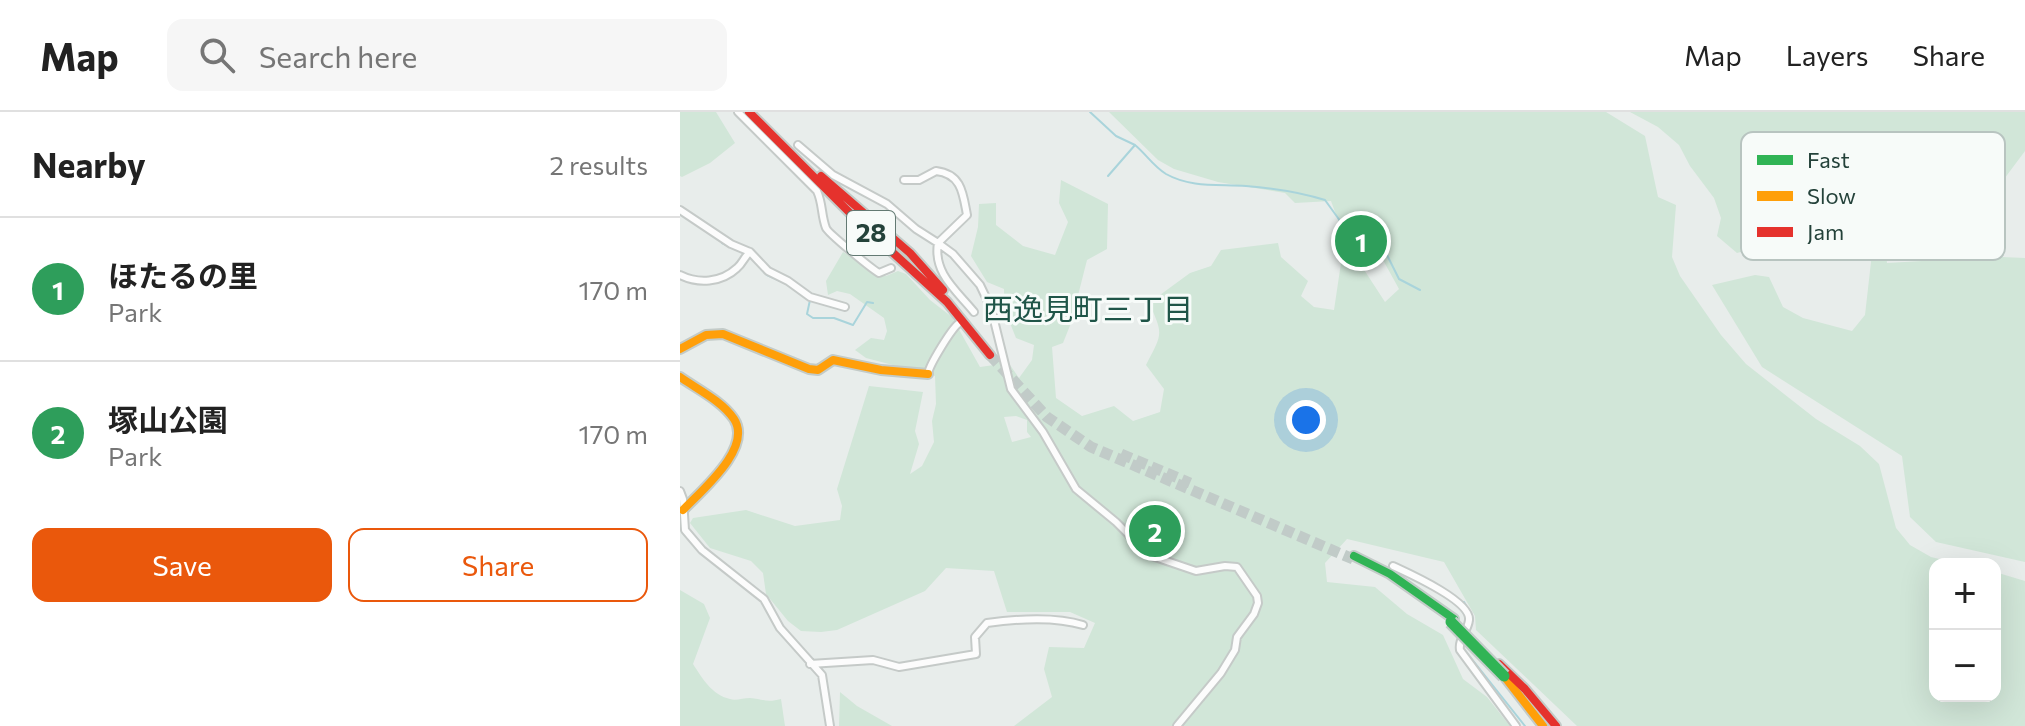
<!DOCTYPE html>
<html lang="en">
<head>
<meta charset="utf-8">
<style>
  body { margin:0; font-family:Commissioner,"Noto Sans JP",sans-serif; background:#f6f6f6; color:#222 }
  .controls { position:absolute; right:24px; bottom:24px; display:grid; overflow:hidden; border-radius:16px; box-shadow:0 8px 32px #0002 }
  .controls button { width:72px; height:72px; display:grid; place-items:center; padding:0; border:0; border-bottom:2px solid #e0e0e0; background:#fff; color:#222; font:40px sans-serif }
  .you { position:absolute; left:626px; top:308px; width:28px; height:28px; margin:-20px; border:6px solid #fff; border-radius:50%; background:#1a73e8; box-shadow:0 0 0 12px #1a73e833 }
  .badge { display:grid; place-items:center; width:52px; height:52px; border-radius:50%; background:#ea580c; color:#fff; font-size:26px; font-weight:700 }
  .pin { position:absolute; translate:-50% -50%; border:4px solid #fff; box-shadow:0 2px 8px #0006 }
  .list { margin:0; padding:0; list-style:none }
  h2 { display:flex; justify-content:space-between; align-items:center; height:104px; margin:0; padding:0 32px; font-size:34px }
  h2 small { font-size:26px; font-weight:400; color:#767676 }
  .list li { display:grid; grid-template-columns:52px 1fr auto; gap:24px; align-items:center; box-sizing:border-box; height:144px; padding:0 32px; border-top:2px solid #e0e0e0 }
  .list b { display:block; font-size:30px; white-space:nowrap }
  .list p { margin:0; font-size:26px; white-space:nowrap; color:#767676 }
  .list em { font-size:26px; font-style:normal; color:#767676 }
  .actions { display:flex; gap:16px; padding:24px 32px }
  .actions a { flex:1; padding:18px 0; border:2px solid #ea580c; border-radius:16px; text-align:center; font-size:28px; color:#ea580c }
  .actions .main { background:#ea580c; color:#fff }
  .icon { flex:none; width:44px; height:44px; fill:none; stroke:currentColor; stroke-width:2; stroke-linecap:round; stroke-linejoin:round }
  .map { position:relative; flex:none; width:1345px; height:614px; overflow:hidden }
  header { display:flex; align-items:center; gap:48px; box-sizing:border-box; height:112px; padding:0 40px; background:#fff; border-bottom:2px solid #e0e0e0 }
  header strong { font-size:38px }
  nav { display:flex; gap:44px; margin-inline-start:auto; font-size:28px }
  .search { width:560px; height:72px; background:#f6f6f6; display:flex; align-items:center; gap:20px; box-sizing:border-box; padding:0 28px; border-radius:16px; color:#767676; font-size:30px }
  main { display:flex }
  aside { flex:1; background:#fff }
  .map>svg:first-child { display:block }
  .green { fill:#d1e6d8; fill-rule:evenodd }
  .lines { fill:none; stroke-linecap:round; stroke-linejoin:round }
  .stream { stroke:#a9d4db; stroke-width:2 }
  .highway-tunnel { stroke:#c1cbc8; stroke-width:11; stroke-dasharray:11 5.5; stroke-linecap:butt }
  .street-casing { stroke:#c5cac8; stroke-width:10 }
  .fast-casing { stroke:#c3cbc8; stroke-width:12 }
  .slow-casing { stroke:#c3cbc8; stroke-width:12 }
  .jam-casing { stroke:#c3cbc8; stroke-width:12 }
  .street { stroke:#fcfcfc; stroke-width:6 }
  .fast { stroke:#30b455; stroke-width:8 }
  .slow { stroke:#ff9f0a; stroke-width:8 }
  .jam { stroke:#e5322d; stroke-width:8 }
  .fast-bridge-casing { stroke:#c3ccc9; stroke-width:15; stroke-linecap:butt }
  .fast-bridge { stroke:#30b455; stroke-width:11 }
  .labels { text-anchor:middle; stroke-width:6; stroke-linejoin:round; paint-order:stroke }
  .shield { fill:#f7fbf9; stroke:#637a73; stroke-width:2 }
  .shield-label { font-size:26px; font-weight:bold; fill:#24423a }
  .neighbourhood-label { font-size:30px; fill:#1f5548; stroke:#f7fbf9 }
  .key { fill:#f7fbf9; stroke:#b8c4c0; stroke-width:2 }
  .key-label { font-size:22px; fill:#24423a }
</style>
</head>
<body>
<header>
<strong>Map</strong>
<div class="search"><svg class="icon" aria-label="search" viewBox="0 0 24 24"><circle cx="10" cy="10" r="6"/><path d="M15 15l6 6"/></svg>Search here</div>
<nav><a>Map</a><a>Layers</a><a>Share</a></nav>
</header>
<main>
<aside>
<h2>Nearby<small>2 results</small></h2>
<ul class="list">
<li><span class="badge" style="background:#2e9e5b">1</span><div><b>ほたるの里</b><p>Park</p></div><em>170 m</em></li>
<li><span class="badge" style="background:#2e9e5b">2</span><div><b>塚山公園</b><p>Park</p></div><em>170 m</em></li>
</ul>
<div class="actions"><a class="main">Save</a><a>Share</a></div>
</aside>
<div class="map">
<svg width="1345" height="614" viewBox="0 0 1345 614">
  <rect width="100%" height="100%" fill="#e8edeb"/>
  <!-- green -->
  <path class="green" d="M0,0H36L55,31L30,51L2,65L0,64Z
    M429,0H926L965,24L978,85L996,93L992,145L1000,164L1041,223L1066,252L1136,307L1180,334L1199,352L1216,416L1230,433L1251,445L1280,452H1255V584H1315V460L1345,469V614H897L796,518L795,504L764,450L667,427L645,451L647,470L695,475L727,502L763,523L783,567L807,585L830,614H334L372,585L364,557L369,535L404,536L415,511L390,500H327L314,459L266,456L245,479L157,518L141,520L121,519L108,509L86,482L83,461L71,449L30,436L10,411L13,406L66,398L115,414L160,408L162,394L157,377L189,274L243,280L235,319L239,332L230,362L242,354L254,330L252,309L256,292L255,264L186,246L175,238L191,226L204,228L207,219L204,206L170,182L157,179L148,183L146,169L163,140L206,164L218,159L226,162L250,188L272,205L300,255L314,253L323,243L339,266L352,248L354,233L336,226L324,196V177L307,170L291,144L298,115L299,92L316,91V113L343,134L375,143L388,110L379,91L381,68L428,92L427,137L407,148L391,211L383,231L372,235L376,286L402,304L434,294L453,309L480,300L484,277L466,253C482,222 484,223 469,191L510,161L531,154L541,138L598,131L601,145L628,169L621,184L634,195L654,198L661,151L679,150L705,190L719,177L698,139L679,135L662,119L651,89L615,91L605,81L538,70L494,57L478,48ZM336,304L347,308V320L351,325L332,330L324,305Z
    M950,0H1345V39L1298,102L1206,139L1207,151L1242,149L1258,142L1306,131L1322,145L1345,146V450L1256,430L1230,405L1222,344L1082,255L1032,173L1075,163L1089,165L1103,195L1123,206L1172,219L1185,203L1191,150L1188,137H1170L1144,147L1123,124L1105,121L1101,129L1057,141L1037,124L1041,106L1034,86L1010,54L999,33L978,15Z
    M0,478L24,492L30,506L13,552C22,566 32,583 50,587C56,589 63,586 70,586C83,587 87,591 101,587L105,614H0Z
    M160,580L177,594L212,614H159Z"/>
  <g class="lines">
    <!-- stream -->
    <path class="stream" d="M410,0L436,24L455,33L428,64
      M455,33C466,42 473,54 486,62C511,76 539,72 566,74C592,76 620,80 645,88L671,124L706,141L719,167L740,178
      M42,131L62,140
      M81,157L87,163L107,172
      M130,188L127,202L133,206H154L173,213L187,190L193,191
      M784,490L793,507L789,520
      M784,529L783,536L845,614"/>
    <!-- highway-tunnel -->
    <path class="highway-tunnel" d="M310,243L367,305L411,335L673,447
      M441,342L510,371"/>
    <!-- street casing -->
    <g class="street-casing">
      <path id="street" d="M58,0L137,79C143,92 141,103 146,116C148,121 193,158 199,161L211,156
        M118,33L153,63L207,92L236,117L258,131C253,161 276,178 294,200
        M224,68H239L256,59C282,62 283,82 287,103L258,131L273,142L300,173L311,196L331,277L363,320L396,377L436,410L469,443L516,459L545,454L557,455L577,484L578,491L574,502L557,525L555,538L541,561L497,614
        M0,98L51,132L70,140L88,159L108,169L130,185L165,195
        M0,163C18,172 41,171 57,156C63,151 64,145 70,140
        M248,262C249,253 271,218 278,212
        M0,379L3,387L5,418L22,438L84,487L100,516L142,563L150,614
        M713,454C728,461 791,489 789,508C788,519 778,527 780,538L836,614
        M130,552L193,548L219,555L296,542L295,525L307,511C336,507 374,504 403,513"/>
    </g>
    <!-- fast casing -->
    <g class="fast-casing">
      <path id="fast" d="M674,444L710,462L774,507"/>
    </g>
    <!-- slow casing -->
    <g class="slow-casing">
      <path id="slow" d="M0,237L26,223L43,222L129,257L138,258L153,248L201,258L248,262
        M0,265C17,277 42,289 54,307C73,336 21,379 3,398
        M824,564L863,614"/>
    </g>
    <!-- jam casing -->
    <g class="jam-casing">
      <path id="jam" d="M69,0L177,108L267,190L310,243
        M141,64L230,141L263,178
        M819,552L845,577L876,614"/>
    </g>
    <!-- street -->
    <use href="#street" class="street"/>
    <!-- fast -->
    <use href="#fast" class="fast"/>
    <!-- slow -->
    <use href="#slow" class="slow"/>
    <!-- jam -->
    <use href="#jam" class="jam"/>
    <!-- fast-bridge casing -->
    <g class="fast-bridge-casing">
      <path id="fast-bridge" d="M771,510L824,564"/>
    </g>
    <!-- fast-bridge -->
    <use href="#fast-bridge" class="fast-bridge"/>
  </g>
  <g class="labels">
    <!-- shield labels -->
    <rect class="shield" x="167" y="99" width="48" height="44" rx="6"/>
    <g class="shield-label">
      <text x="191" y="130">28</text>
    </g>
    <!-- neighbourhood labels -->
    <g class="neighbourhood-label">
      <text x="408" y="208">西逸見町三丁目</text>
    </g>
  </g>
  <!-- legend -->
  <rect x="1061" y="20" width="264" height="128" rx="12" class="key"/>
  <rect x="1077" y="43" width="36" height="10" fill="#30b455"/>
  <rect x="1077" y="79" width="36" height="10" fill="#ff9f0a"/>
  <rect x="1077" y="115" width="36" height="10" fill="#e5322d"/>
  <g class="key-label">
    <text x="1127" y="56">Fast</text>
    <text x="1127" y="92">Slow</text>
    <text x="1127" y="128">Jam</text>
  </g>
</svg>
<div class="controls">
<button>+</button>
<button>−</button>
</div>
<div class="you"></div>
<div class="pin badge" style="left:681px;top:129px;background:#2e9e5b">1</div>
<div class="pin badge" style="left:475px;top:419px;background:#2e9e5b">2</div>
</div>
</main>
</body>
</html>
